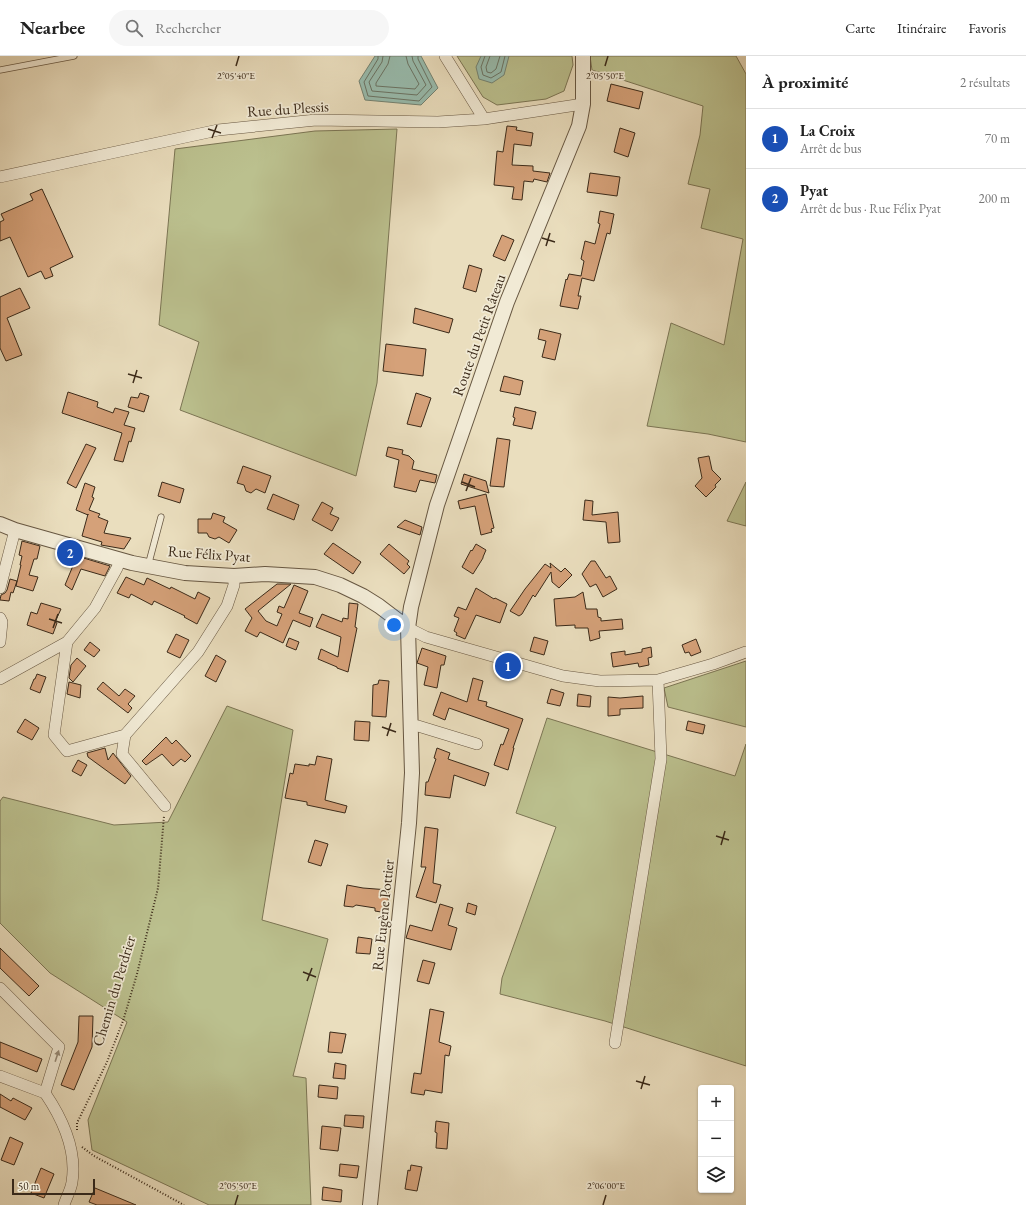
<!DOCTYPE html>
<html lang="fr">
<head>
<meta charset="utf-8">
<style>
  body { margin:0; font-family:"EB Garamond",serif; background:#f6f6f6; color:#222 }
  .controls { position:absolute; right:12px; bottom:12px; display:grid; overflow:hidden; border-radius:4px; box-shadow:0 1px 3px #0004 }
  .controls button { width:36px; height:36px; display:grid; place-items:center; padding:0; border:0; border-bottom:1px solid #e0e0e0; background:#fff; color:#222; font:20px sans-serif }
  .scale { position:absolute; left:12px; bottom:10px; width:83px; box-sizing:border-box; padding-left:4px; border:2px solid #3b2a19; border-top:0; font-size:11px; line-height:14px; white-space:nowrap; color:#3b2a19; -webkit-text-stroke:3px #f1ead5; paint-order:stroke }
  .you { position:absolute; left:394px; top:569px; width:14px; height:14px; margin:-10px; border:3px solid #fff; border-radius:50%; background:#1a73e8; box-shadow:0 0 0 6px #1a73e833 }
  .badge { display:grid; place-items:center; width:26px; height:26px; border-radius:50%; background:#8f2418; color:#fff; font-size:13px; font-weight:700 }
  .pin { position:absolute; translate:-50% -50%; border:2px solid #fff; box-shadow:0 1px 4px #0006 }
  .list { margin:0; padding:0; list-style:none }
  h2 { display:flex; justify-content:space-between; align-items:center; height:52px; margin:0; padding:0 16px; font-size:17px }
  h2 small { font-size:13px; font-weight:400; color:#767676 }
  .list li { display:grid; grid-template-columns:26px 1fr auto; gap:12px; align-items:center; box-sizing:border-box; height:60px; padding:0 16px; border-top:1px solid #e0e0e0 }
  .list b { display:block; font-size:15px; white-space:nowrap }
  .list p { margin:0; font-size:13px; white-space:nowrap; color:#767676 }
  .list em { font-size:13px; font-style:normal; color:#767676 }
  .icon { flex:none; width:22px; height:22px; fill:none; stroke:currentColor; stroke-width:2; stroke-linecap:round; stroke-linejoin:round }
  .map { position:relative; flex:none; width:746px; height:1149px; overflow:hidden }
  header { display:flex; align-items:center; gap:24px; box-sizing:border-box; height:56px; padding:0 20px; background:#fff; border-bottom:1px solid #e0e0e0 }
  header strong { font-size:19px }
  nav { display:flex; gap:22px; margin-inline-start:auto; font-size:14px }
  .search { width:280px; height:36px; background:#f6f6f6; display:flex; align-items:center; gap:10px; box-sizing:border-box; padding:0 14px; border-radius:22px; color:#767676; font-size:15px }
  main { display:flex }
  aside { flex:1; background:#fff }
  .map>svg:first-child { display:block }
  .green { fill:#bbc08e; stroke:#7b7554 }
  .water { fill:#98bcae; stroke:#738272 }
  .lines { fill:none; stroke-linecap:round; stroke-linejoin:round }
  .shore { stroke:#6a7364; stroke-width:1 }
  .building { fill:#d5a179; stroke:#3b2a19 }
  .service-casing { stroke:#675742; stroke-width:7 }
  .minor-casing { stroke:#675742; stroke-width:12 }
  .tertiary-casing { stroke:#675742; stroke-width:16 }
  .path { stroke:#3b2a19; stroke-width:2; stroke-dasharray:1 2; stroke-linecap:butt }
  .service { stroke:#f1ead5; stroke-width:5.5 }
  .minor { stroke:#f1ead5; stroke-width:11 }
  .tertiary { stroke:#f1ead5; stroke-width:14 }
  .oneway { fill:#968a77 }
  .ticks { fill:none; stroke:#3b2a19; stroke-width:1.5 }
  .labels { text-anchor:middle; stroke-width:3.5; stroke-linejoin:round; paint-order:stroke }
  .street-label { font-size:15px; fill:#3b2a19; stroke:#f1ead5 }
  .ticks-label { font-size:10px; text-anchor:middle; fill:#3b2a19; stroke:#f1ead5; stroke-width:3.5; stroke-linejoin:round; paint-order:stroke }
</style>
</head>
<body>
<header>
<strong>Nearbee</strong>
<div class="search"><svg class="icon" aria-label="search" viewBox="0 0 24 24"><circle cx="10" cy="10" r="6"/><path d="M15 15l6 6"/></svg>Rechercher</div>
<nav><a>Carte</a><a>Itinéraire</a><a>Favoris</a></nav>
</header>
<main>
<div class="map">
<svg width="746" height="1149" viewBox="0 0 746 1149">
  <rect width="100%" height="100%" fill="#eadebe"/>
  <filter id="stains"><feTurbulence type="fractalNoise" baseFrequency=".005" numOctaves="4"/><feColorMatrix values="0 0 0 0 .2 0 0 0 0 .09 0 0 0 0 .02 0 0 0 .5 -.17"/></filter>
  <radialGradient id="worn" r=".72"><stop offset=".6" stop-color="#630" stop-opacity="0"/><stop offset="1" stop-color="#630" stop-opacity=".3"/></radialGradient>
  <!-- green -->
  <path class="green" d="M457,0H572L573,9L564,35L546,43L497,49L483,41Z
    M590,0H736L746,18V386L708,378L647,370L671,267L724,289L743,183L701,172L710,133L688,128L700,79L703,50L592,14Z
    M397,73L377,327L356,420L180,354L199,286L159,269L175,93L315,75Z
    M746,426V470L727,465Z
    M746,605V671L668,651L664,632Z
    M227,650L293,674L262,864L328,883L293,1020L306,1022L311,1149H209L92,1094L88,1064L127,966L50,917L0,867V745L3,741L114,769L168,766Z
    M547,662L735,720L746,688V1010L605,965L500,938L502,922L556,771L516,757Z"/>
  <!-- water -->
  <path class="water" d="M375,0H421L438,32L421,49L365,44L359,25Z
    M481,0H509L504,19L492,27L479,23L476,11Z"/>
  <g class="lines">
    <!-- shore -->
    <path class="shore" d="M378,0V3L364,26L368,40L419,45L432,31L418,3V0
      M383,0L382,6L369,26L372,35L417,39L426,29L413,5L412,0
      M390,0L388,8L376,27V30L415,33L419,28L408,8L406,0
      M485,0L481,11L483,19L491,22L501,16L505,0
      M490,0L486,11L487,16L491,17L496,13L500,0"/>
  </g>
  <!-- building -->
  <path class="building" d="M611,28L643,36L639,53L607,45Z
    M507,70L517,71L516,74L533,77L531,90L514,88L512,109L533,110V115L550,117L547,126L534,123L533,126L524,125L522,144L512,143L514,131L494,129L497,95L503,96Z
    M620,72L635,77L628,101L614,96Z
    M590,117L620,121L617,140L587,136Z
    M42,133L73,201L50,212L53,220L45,223L41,215L28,221L10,181L0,185V166L4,164L1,158L33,144L30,138Z
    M600,155L614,158L610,178L607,177L594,225L582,222L578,240H581L578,253L560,250L566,223L567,224L569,218L581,220L584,205L581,203L585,185L595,188L600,168L598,167Z
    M502,179L514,184L505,205L493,200Z
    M469,209L482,213L476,236L463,232Z
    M20,232L30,252L7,262L22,299L6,305L0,292V241Z
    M415,252L453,263L449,277L413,267Z
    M540,273L561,278L555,304L542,301L546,285L538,283Z
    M386,288L426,293L423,320L383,315Z
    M504,320L523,325L520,339L500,335Z
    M68,336L98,346L97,351L113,357L115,352L129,356L124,369L135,372L131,386L129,385L123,406L114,404L122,377L62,357Z
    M140,337L149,340L144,356L128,351L131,341L138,342Z
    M416,337L431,342L421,371L407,368Z
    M515,351L536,356L532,373L513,369L515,362L513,361Z
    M497,382L510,384L504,431L490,430Z
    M86,388L96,392L76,432L67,427Z
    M388,391L403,394L402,398L409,400L414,405L412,413L437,419L435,427L420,424L416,436L394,431L399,404L386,400Z
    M709,400L712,414L721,423L715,429L716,431L706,441L695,430L702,422L698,402Z
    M243,410L271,420L265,437L256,433L251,437L246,435L244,429L237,427Z
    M464,418L486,425L489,437L461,428Z
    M162,426L184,433L180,447L158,440Z
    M85,427L95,431L92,441L94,442L89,454L100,458L98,461L108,465L104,477L131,482L124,493L101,489L102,486L82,480L88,458V459L76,454Z
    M273,438L299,449L294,464L267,453Z
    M486,438L494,472L491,473L492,476L481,479L475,450L460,453L458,445Z
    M585,444L593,445L592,459L618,456L620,486L608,487L606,466L583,464Z
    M322,446L333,452L330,458L339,462L332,475L312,464Z
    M213,457L225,461L223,466L237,474L229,487L219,481L215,483L209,481L207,477H198V463H211Z
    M405,464L422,471L420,479L397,471Z
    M22,485L40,490L37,503H34L29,519L38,521L33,535L16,530L21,509H20L22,500L19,499Z
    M333,487L361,506L353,518L324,498Z
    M389,488L409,505L407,508L410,511L404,518L380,498Z
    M476,488L486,494L483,501V502L473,518L462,511L471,494L472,495Z
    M77,500L110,510L105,520L81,513L72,534L65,529Z
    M591,505H595L606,522L610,520L617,533L603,541L596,528L590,531L582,518Z
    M550,507L561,516L565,512L572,519L559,532L552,526L551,516L535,541L533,539L522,558L519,560L510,555L525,533L545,508L551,512Z
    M126,521L144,529L147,522L170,533L171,531L195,543L198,536L210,542L197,568L184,561L185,560L154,545L152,549L131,538L129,542L117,537Z
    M10,523L17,525L13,537L11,536L9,545L0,544L1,539L5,537L7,534Z
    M277,528H291L258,555L266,565L277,570L282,558L277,556L279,550L284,552L294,529L308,535L299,557L313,562L310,571L293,564L283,587L260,576L257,581L245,575L252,562L245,553Z
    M476,532L494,543L495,542L507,548L500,567L476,559L465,583L456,579L457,577L454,575L459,562L454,560L458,551L466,554Z
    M583,536L586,553H597L598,561L601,562V565L622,563L623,573L599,575L600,582L590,585L588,572H575V569L556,570L554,543L575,541Z
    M41,547L61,553L55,566L57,567L53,578L27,569L31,556L37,558Z
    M349,547L358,548L355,571L357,572L348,616L337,612V611L318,603L321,593L338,601L341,581L316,571L322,558L342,566L343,562L348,563Z
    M176,578L189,584L180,602L167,596Z
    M534,581L548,585L544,599L530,595Z
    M289,582L299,586L296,594L286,590Z
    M696,583L701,596L691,600L689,596L685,597L682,589Z
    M90,586L100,594L94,601L84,594Z
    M651,591L652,601L648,602L649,609L639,611L638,607L613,611L611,597L625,595V599L642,596V593Z
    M422,592L446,600L444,609H441L437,632L424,629L428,611L417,607Z
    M216,599L226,605L216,626L205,620Z
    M77,602L86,610L73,626L69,622L71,609Z
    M37,618L46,621L40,637L30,633L34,623H35Z
    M473,622L483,625L478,644L487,646L486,650L523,663L513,692H514L508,714L494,709L501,688L503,689L509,673L449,652L445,664L433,659L441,636L467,646Z
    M379,624L389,625L386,661L372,660L373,629L378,628Z
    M69,626L81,629L80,642L67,638Z
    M103,626L119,640L125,633L135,640L128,648L132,652L128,657L97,633Z
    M551,633L564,637L560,650L547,647Z
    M578,638L591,640L590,651L577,650Z
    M643,640V652L620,653V659L608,660V641L620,642Z
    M25,663L39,672L32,684L17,676Z
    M355,665L370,666L369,685L354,684Z
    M688,665L705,669L703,678L686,674Z
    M166,681L172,688L176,684L191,700L185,706L181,703L173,710L162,698L146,709L142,705Z
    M105,692L108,704L113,697L131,720L125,728L88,701L87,697Z
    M437,692L450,697L448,703L489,717L485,730L454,719L450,742L425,739L426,726H428L436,703L434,702Z
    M317,700L332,703L325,744L347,750L345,757L307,749V746L285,742L290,717L293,718L295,708L309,710V708L315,709Z
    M78,704L87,709L81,720L72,715Z
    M425,771L438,773L433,827L441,829L436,847L416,841L426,811H421Z
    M315,784L328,788L321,810L308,806Z
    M347,829L363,832L389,834L387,857L375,855V852L356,849L353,851L344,850Z
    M468,847L477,850L475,859L466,856Z
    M440,848L453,852L448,869L457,872L451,894L406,882L410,869L432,875Z
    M358,881L372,883L370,898L356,897Z
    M0,892L39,930L29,940L0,912Z
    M423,904L435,907L429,928L417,925Z
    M430,953L444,956L439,986L451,990L449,1000L445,999L442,1037L425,1034L424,1039L411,1037L414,1017L421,1018Z
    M79,960H93L92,991L74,1034L61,1029L78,986Z
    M330,976L346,978L342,997L328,996Z
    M0,986L42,1003L37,1016L0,1001Z
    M335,1007L346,1009L345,1023L333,1022Z
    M319,1029L338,1031L337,1043L318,1041Z
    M0,1038L11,1045L13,1042L32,1052L25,1064L0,1051Z
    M345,1059L364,1060L363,1072L344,1070Z
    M436,1065L449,1067L447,1093L436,1092L437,1077L435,1076Z
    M322,1070L341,1072L338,1095L320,1093Z
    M10,1081L23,1087L14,1109L1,1104Z
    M340,1108L359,1110L357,1122L339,1120Z
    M411,1109L422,1111L417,1135L405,1133L408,1114L410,1115Z
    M41,1112L54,1118L44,1142L31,1137Z
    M323,1131L342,1134L341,1146L322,1144Z
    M95,1132L136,1149H97L89,1146Z"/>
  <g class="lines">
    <!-- service casing -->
    <g class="service-casing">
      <path id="service" d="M0,14L74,0
        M148,510L161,461"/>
    </g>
    <!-- minor casing -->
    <g class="minor-casing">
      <path id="minor" d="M445,0L484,63
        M0,121L218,74L316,64L438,66L484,63L583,48
        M0,532L15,474
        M0,562L2,566L0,586
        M408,572L426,581L563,620L600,625L658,624L713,608L746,596
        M67,586L54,679L67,695L125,679L198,596L227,550L234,529V520
        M0,623L67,586L95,552L117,512L120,504
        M411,669L418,670L477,688
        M125,679L122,698L165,750
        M0,932L59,991L45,1037
        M615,987L661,703L658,624
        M0,1020L45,1037
        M45,1037C62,1062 77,1095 72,1126C71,1134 66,1142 64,1149"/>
    </g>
    <!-- tertiary casing -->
    <g class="tertiary-casing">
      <path id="tertiary" d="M0,468L15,474L132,507L185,517L234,520L265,518L315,521L340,529L363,540L379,550L408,572
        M370,1149L409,767L412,717L408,572L411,551L437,449L507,246L579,70L583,48V0"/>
    </g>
    <!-- path -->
    <path class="path" d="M77,1074V1067L107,1006L123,965L137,918L158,832L164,760
      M82,1091L94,1100L184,1149"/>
    <!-- service -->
    <use href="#service" class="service"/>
    <!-- minor -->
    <use href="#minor" class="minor"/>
    <!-- tertiary -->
    <use href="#tertiary" class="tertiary"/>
  </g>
  <!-- one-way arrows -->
  <defs><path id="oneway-solid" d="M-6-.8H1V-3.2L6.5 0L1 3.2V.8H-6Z"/></defs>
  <use class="oneway" href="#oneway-solid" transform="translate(57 1000) rotate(-72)"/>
  <!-- ticks -->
  <path class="ticks" d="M236,10L239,0M605,10L608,0M208,73L221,77M212,82L217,69M542,182L555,186M546,190L550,177M128,318L142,322M133,327L137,314M462,426L475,431M466,435L471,422M49,563L62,567M53,572L58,558M382,671L396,676M387,680L391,667M716,780L729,784M721,789L725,775M303,916L316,921M307,925L312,912M636,1025L650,1029M641,1033L645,1020M235,1149L238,1139M603,1149L606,1139"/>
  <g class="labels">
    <!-- street labels -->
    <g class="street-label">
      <text transform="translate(288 53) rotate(-4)" y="5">Rue du Plessis</text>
      <text transform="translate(479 279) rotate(-70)" y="5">Route du Petit Râteau</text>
      <text transform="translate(209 498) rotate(4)" y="5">Rue Félix Pyat</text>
      <text transform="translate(383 859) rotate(-84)" y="5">Rue Eugène Pottier</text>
      <text transform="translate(114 935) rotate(-73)" y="5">Chemin du Perdrier</text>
    </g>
  </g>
  <g class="ticks-label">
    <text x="236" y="23">2°05'40"E</text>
    <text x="605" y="23">2°05'50"E</text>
    <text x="238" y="1133">2°05'50"E</text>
    <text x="606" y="1133">2°06'00"E</text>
  </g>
  <rect width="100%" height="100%" filter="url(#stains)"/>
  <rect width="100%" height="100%" fill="url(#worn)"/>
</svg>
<div class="controls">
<button>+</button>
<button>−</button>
<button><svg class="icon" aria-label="layers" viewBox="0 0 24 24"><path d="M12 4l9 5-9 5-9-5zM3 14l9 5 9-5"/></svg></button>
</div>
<div class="scale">50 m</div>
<div class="you"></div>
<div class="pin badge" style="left:508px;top:610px;background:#1a4fb4">1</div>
<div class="pin badge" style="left:70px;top:497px;background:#1a4fb4">2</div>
</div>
<aside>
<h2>À proximité<small>2 résultats</small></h2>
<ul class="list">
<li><span class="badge" style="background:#1a4fb4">1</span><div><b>La Croix</b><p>Arrêt de bus</p></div><em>70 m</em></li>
<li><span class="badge" style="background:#1a4fb4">2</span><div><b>Pyat</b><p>Arrêt de bus · Rue Félix Pyat</p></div><em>200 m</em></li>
</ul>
</aside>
</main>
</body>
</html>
